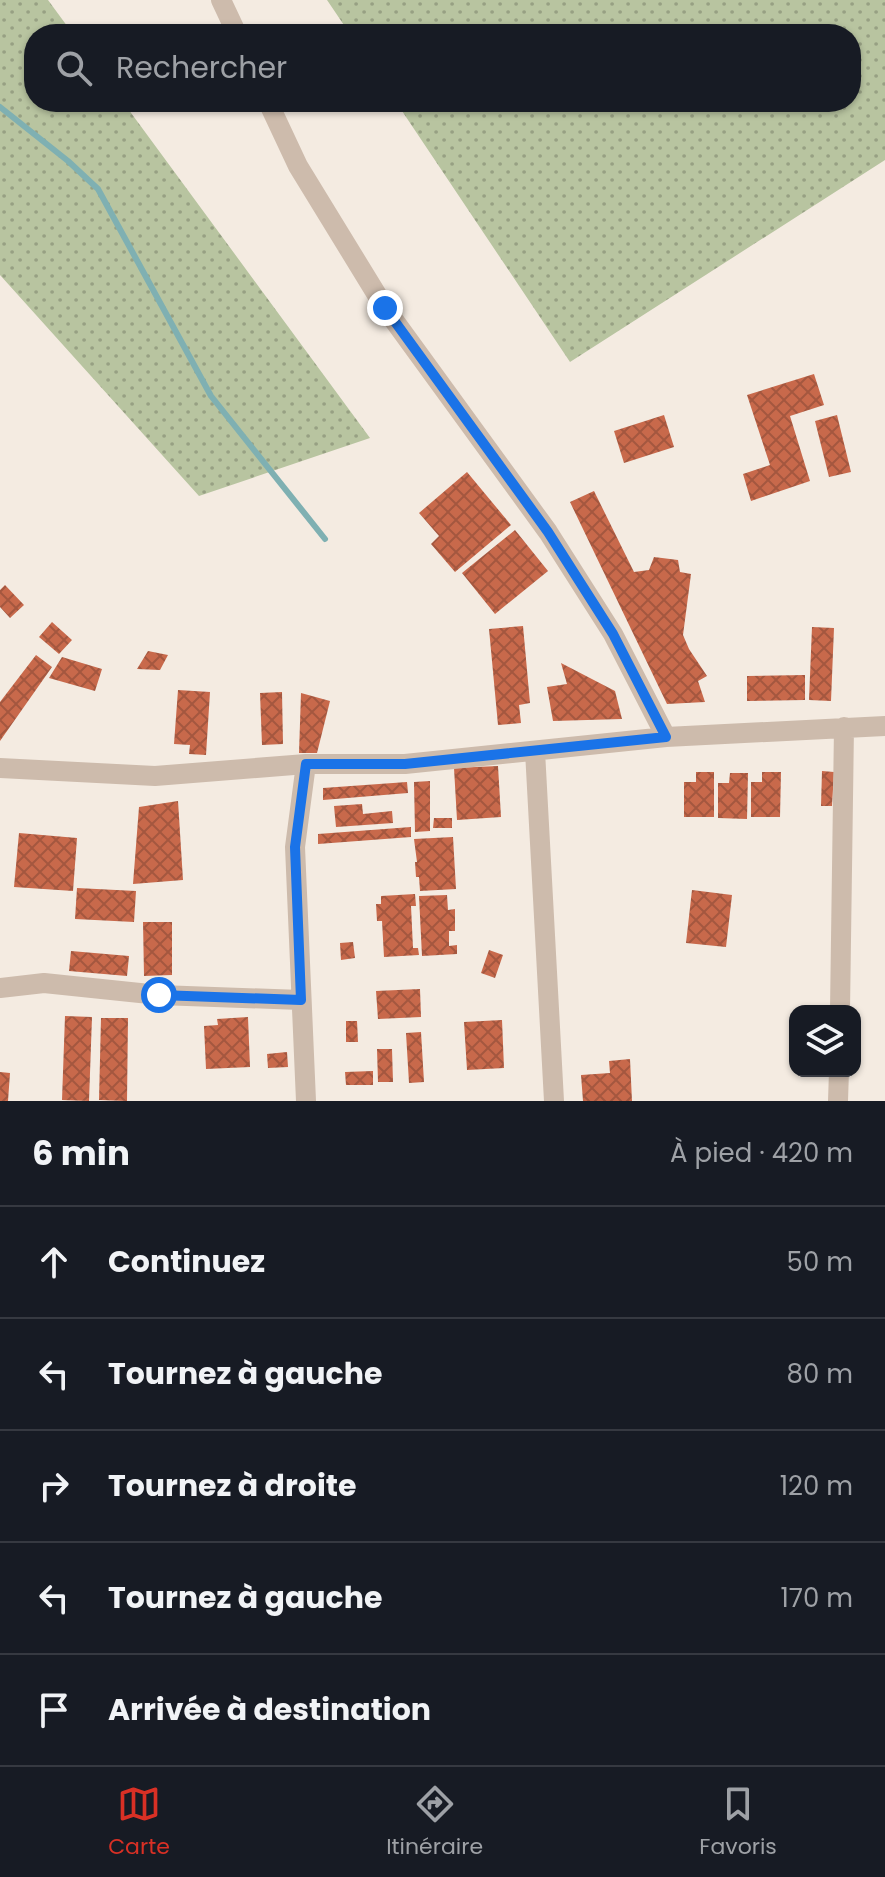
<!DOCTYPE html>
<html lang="fr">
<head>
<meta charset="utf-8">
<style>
  body { margin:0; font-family:Poppins,sans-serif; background:#20242c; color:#f1f3f6 }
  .controls { position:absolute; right:24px; bottom:24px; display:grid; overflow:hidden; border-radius:16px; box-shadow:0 2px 6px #0004 }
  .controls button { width:72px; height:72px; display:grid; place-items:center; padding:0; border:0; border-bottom:2px solid #363941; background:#171b24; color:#f1f3f6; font:40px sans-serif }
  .stop { position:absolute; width:24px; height:24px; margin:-18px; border:6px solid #1a73e8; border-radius:50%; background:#fff }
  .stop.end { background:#1a73e8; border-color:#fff; box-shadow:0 2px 8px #0008 }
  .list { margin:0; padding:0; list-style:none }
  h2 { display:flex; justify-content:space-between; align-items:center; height:104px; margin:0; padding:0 32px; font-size:34px }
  h2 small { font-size:26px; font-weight:400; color:#9ea1a6 }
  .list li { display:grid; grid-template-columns:52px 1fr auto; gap:24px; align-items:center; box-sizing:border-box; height:112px; padding:0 32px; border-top:2px solid #363941 }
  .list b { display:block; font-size:30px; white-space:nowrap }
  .list em { font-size:26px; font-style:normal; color:#9ea1a6 }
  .icon { flex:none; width:44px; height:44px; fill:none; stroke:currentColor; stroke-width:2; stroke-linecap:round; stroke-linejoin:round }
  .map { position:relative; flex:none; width:885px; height:1101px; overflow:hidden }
  .search { position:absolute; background:#171b24; box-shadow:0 2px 6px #0004; left:24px; right:24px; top:24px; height:88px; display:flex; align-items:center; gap:20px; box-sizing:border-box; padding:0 28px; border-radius:32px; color:#9ea1a6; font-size:30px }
  .sheet { height:664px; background:#171b24 }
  nav { display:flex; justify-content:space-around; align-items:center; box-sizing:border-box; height:112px; border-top:2px solid #363941; background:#171b24; font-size:22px; color:#9ea1a6 }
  nav a { display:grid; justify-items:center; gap:4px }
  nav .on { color:#d93025 }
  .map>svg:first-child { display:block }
  .grass { fill:url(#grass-dots) }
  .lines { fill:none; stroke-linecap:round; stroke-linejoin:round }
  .stream { stroke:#7fb0b2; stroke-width:6 }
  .building { fill:url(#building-cross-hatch) }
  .minor { stroke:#cdbbac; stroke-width:20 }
  .route { stroke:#1a73e8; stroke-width:10 }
</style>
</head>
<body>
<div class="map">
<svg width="885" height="1101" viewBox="0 0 885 1101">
  <defs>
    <pattern id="grass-dots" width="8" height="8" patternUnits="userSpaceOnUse" patternTransform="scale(2)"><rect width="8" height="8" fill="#b8c4a0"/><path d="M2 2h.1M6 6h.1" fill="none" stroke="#97a083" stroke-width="1.8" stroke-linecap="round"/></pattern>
    <pattern id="building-cross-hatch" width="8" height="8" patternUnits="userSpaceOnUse" patternTransform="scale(2)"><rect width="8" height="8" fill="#c8694b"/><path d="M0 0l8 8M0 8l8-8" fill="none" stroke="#a4573f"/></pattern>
  </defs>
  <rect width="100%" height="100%" fill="#f4ebe1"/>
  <!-- grass -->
  <path class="grass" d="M0,0H48L73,34H34V102H123L370,438L199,496L0,275Z
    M327,0H885V160L570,362L396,102H851V34H350Z"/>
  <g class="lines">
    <!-- stream -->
    <path class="stream" d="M0,107L68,161L98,189L211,396L325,539"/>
  </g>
  <!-- building -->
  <path class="building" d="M814,374L824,405L790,416L810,481L751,501L743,474L770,465L747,395Z
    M664,415L674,447L624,463L614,431Z
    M837,415L851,472L829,477L815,421Z
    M467,472L511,525L455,572L431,544L439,536L419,513Z
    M594,491L634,572L649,570L654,557L678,560L680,572L691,574L683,635L689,649L707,676L698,681L705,702L667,704L570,502Z
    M515,530L548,571L495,614L462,573Z
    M5,585L24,605L10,618L0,607V590Z
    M52,622L72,640L59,654L39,637Z
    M523,626L530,703L519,705L521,723L498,725L489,629Z
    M812,627L834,628L831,701L809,700Z
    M148,651L168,655L160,670L137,669Z
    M36,655L52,667L0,741V702Z
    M62,657L102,669L95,691L49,678Z
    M561,663L615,691L622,719L553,721L547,687L567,684Z
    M805,675V700L747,701V676Z
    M178,690L210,692L206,755L189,754L190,745L174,744Z
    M282,692L283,744L262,745L260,693Z
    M301,693L330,701L317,753H299Z
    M498,766L501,817L457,820L454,768Z
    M822,771L834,772L832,806H821Z
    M696,772H714V817H684V782H696Z
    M762,772H781L780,817H751V782H762Z
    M730,773H748L747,819L718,818V783H729Z
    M430,781V831L415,832L414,782Z
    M407,782L408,793L323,800V788Z
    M178,801L183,880L133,884L139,807Z
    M362,804L363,814L392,811L393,823L336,827L334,806Z
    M434,818H452V828H433Z
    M411,827V837L318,844V834Z
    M19,833L77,838L73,891L14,887Z
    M453,837L456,889L420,891L419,877H416L415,862H417L414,839Z
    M77,888L136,891L134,922L75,919Z
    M692,890L732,895L726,947L686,943Z
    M415,894L416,906H411L413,948H418L419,955L384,957L382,921H377L376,904H381V896Z
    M447,895L448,910L455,909V931H449V946L457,945V954L422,956L419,896Z
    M143,922H172V975L144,976Z
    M353,942L355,958L341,960L340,943Z
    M489,950L503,955L495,978L481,973Z
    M71,951L129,956L127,976L69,971Z
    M420,989L421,1017L378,1019L376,991Z
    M65,1016L92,1017L89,1101L62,1100Z
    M248,1017L250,1067L206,1069L204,1026L218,1025L217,1019Z
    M101,1018H128L127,1101L99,1100Z
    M502,1020L504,1068L467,1070L464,1022Z
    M346,1021H357L358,1042H346Z
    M421,1032L424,1082L409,1083L406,1033Z
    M377,1049H392L393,1082H378Z
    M287,1052L288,1067L268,1068L267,1054Z
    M630,1059L632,1101H583L581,1075L610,1073L609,1061Z
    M373,1071V1085H346L345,1072Z
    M0,1072L10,1073L8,1101H0Z"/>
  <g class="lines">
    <!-- minor -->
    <path class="minor" d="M221,0L237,34
      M268,102L298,166L385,308L548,532L613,634L666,737
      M535,751L554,1101
      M306,764L295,847L306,1101
      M0,768L155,776L306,764H405L666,737L885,726
      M0,988L44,983L159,995L301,1000
      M840,1011L844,727
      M838,1101L839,1071"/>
  </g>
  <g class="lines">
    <!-- route -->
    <path class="route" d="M159,995L301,1000L295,847L306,764H405L666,737L613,634L548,532L385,308"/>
  </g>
</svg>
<div class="controls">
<button><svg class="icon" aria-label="layers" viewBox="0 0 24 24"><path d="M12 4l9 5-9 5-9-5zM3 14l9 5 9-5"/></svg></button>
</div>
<div class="stop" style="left:159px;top:995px"></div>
<div class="stop end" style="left:385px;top:308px"></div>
<div class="search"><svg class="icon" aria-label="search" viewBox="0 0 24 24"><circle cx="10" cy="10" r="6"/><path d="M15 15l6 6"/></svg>Rechercher</div>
</div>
<section class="sheet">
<h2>6 min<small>À pied · 420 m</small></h2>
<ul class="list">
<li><svg class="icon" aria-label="ahead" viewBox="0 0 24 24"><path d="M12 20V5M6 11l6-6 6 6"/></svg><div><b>Continuez</b></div><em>50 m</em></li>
<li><svg class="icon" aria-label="left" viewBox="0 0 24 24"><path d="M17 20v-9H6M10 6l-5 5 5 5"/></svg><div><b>Tournez à gauche</b></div><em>80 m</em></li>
<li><svg class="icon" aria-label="right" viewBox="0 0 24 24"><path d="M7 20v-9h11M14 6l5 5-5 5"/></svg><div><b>Tournez à droite</b></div><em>120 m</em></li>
<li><svg class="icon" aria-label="left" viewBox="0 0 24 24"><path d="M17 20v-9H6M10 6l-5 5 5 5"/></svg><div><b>Tournez à gauche</b></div><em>170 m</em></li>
<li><svg class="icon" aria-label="arrive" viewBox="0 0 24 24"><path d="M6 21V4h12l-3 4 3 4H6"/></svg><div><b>Arrivée à destination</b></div></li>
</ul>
</section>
<nav>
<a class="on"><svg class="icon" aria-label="map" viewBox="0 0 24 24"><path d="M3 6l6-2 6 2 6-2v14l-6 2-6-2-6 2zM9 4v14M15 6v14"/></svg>Carte</a>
<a><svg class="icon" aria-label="directions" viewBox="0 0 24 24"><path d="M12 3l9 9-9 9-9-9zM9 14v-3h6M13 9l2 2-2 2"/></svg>Itinéraire</a>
<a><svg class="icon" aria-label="saved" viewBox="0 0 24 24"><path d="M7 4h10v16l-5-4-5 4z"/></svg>Favoris</a>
</nav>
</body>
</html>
